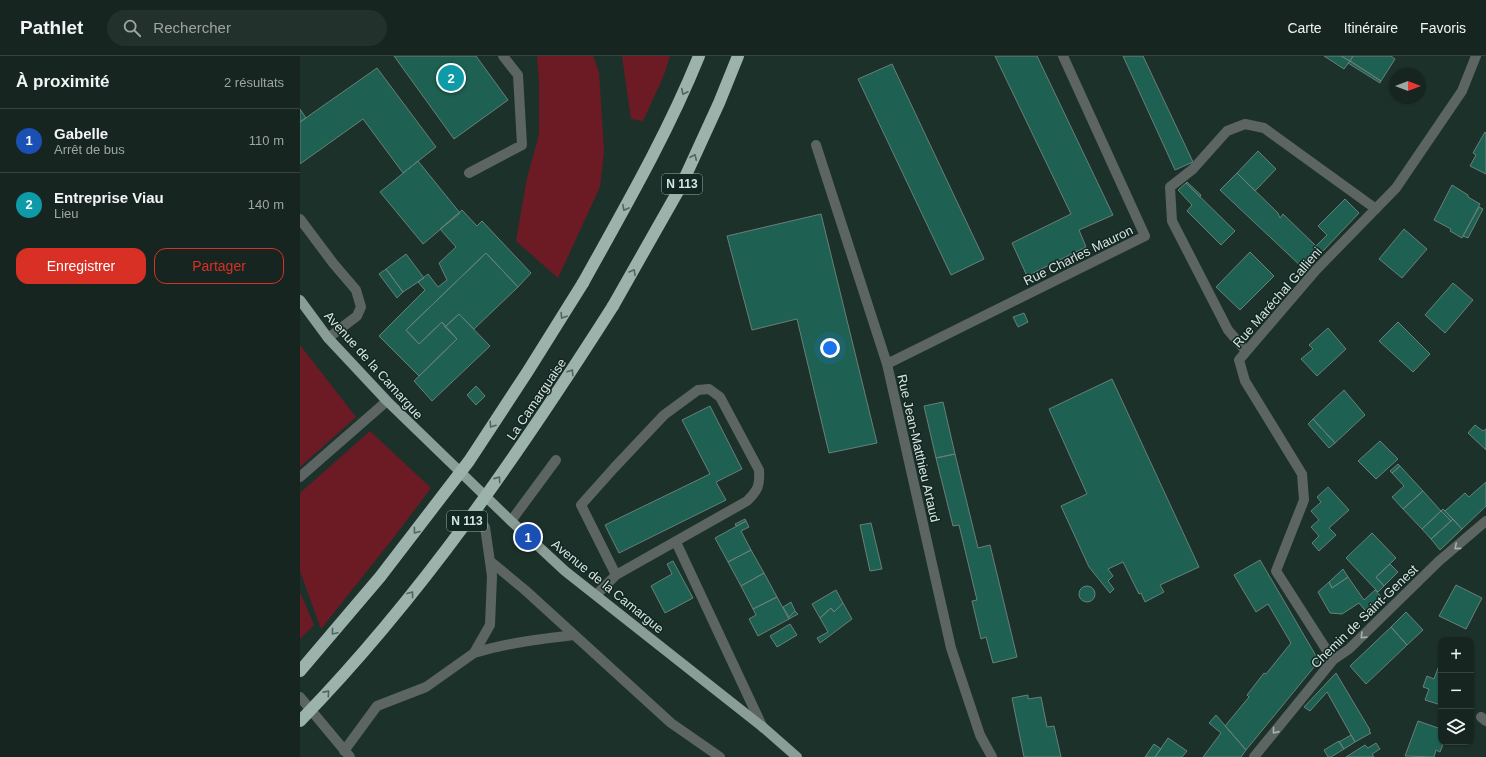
<!DOCTYPE html>
<html lang="fr">
<head>
<meta charset="utf-8">
<style>
  body { margin:0; font-family:Helvetica,sans-serif; background:#23312d; color:#f1f3f6 }
  .controls { position:absolute; right:12px; bottom:12px; display:grid; overflow:hidden; border-radius:8px; box-shadow:0 1px 3px #0004 }
  .controls button { width:36px; height:36px; display:grid; place-items:center; padding:0; border:0; border-bottom:1px solid #35423e; background:#162520; color:#f1f3f6; font:20px sans-serif }
  .compass { position:absolute; left:1090px; top:12px; width:36px; height:36px; border-radius:50%; background:#162520; box-shadow:0 1px 3px #0004; rotate:90deg }
  .you { position:absolute; left:530px; top:292px; width:14px; height:14px; margin:-10px; border:3px solid #fff; border-radius:50%; background:#1a73e8; box-shadow:0 0 0 6px #1a73e833 }
  .badge { display:grid; place-items:center; width:26px; height:26px; border-radius:50%; background:#d93025; color:#fff; font-size:13px; font-weight:700 }
  .pin { position:absolute; translate:-50% -50%; border:2px solid #fff; box-shadow:0 1px 4px #0006 }
  .list { margin:0; padding:0; list-style:none }
  h2 { display:flex; justify-content:space-between; align-items:center; height:52px; margin:0; padding:0 16px; font-size:17px }
  h2 small { font-size:13px; font-weight:400; color:#9ea5a5 }
  .list li { display:grid; grid-template-columns:26px 1fr auto; gap:12px; align-items:center; box-sizing:border-box; height:64px; padding:0 16px; border-top:1px solid #35423e }
  .list b { display:block; font-size:15px; white-space:nowrap }
  .list p { margin:0; font-size:13px; white-space:nowrap; color:#9ea5a5 }
  .list em { font-size:13px; font-style:normal; color:#9ea5a5 }
  .actions { display:flex; gap:8px; padding:12px 16px }
  .actions a { flex:1; padding:9px 0; border:1px solid #d93025; border-radius:12px; text-align:center; font-size:14px; color:#d93025 }
  .actions .main { background:#d93025; color:#fff }
  .icon { flex:none; width:22px; height:22px; fill:none; stroke:currentColor; stroke-width:2; stroke-linecap:round; stroke-linejoin:round }
  .map { position:relative; flex:none; width:1186px; height:701px; overflow:hidden }
  header { display:flex; align-items:center; gap:24px; box-sizing:border-box; height:56px; padding:0 20px; background:#162520; border-bottom:1px solid #35423e }
  header strong { font-size:19px }
  nav { display:flex; gap:22px; margin-inline-start:auto; font-size:14px }
  .search { width:280px; height:36px; background:#23312d; display:flex; align-items:center; gap:10px; box-sizing:border-box; padding:0 14px; border-radius:22px; color:#9ea5a5; font-size:15px }
  main { display:flex }
  aside { flex:1; background:#162520 }
  .map>svg:first-child { display:block }
  .green { fill:#6c1b24 }
  .building { fill:#1e6152; stroke:#697f79 }
  .lines { fill:none; stroke-linecap:round; stroke-linejoin:round }
  .minor { stroke:#5c6562; stroke-width:10 }
  .major { stroke:#8a9d97; stroke-width:10 }
  .highway { stroke:#9cb3ac; stroke-width:12 }
  .highway-bridge { stroke:#9cb3ac; stroke-width:12 }
  .oneway { stroke:#516660 }
  .oneway2 { stroke:#a7b2ae }
  .labels { text-anchor:middle; stroke-width:3; stroke-linejoin:round; paint-order:stroke }
  .shield { fill:#132722; stroke:#9eaca8; stroke-width:1 }
  .shield-label { font-size:12px; font-weight:bold; fill:#d9e5e1 }
  .street-label { font-size:13px; fill:#d9e5e1; stroke:#132722 }
</style>
</head>
<body>
<header>
<strong>Pathlet</strong>
<div class="search"><svg class="icon" aria-label="search" viewBox="0 0 24 24"><circle cx="10" cy="10" r="6"/><path d="M15 15l6 6"/></svg>Rechercher</div>
<nav><a>Carte</a><a>Itinéraire</a><a>Favoris</a></nav>
</header>
<main>
<aside>
<h2>À proximité<small>2 résultats</small></h2>
<ul class="list">
<li><span class="badge" style="background:#1a4fb4">1</span><div><b>Gabelle</b><p>Arrêt de bus</p></div><em>110 m</em></li>
<li><span class="badge" style="background:#0f9aa8">2</span><div><b>Entreprise Viau</b><p>Lieu</p></div><em>140 m</em></li>
</ul>
<div class="actions"><a class="main">Enregistrer</a><a>Partager</a></div>
</aside>
<div class="map">
<svg width="1186" height="701" viewBox="0 0 1186 701">
  <rect width="100%" height="100%" fill="#1d312b"/>
  <!-- green -->
  <path class="green" d="M237,0H293L299,16L304,95L300,131L258,222L216,185L227,122L239,79V26Z
    M322,0H370L364,19L343,65L331,63Z
    M0,289L56,361L0,411Z
    M70,375L131,432L94,481L21,573L0,515V437Z
    M0,536L14,569L0,583Z"/>
  <!-- building -->
  <path class="building" d="M94,0H176L208,44L154,83Z
    M695,0H737L813,159L779,174L786,191L727,220L712,187L771,158Z
    M823,0H843L893,106L875,114Z
    M1024,0H1041L1050,5L1044,13Z
    M1041,0H1053L1050,5Z
    M1053,0H1091L1095,3L1081,25L1050,5Z
    M1050,5L1081,25L1080,27L1048,7Z
    M592,8L684,203L651,219L558,23Z
    M77,12L136,91L103,117L63,63L0,108V66Z
    M0,53L6,62L0,66Z
    M1185,76L1186,77V118L1170,110L1176,99L1173,97Z
    M958,95L976,113L955,135L937,117Z
    M118,105L160,157L123,188L80,136Z
    M937,117L978,157L980,162L983,158L1016,190L1027,179L1018,170L1045,143L1059,157L1005,214L920,134Z
    M887,126L901,139L900,141L886,127Z
    M886,127L935,175L921,189L887,155L892,149L878,134Z
    M1152,129L1168,139V141L1180,148L1162,182L1150,175L1151,173L1134,164Z
    M1179,151L1183,153L1168,182L1163,180Z
    M162,154L177,170L182,165L231,217L218,231L186,197L106,274L119,288L142,266L157,283L119,320L79,280L125,234L118,226L128,218L138,231L147,224L139,207L156,191L140,173Z
    M521,158L577,387L529,397L497,263L452,274L427,180Z
    M1104,173L1127,193L1102,222L1079,203Z
    M950,196L974,220L940,254L916,231Z
    M186,197L218,231L174,273L159,258L145,271L142,266L119,288L106,274Z
    M106,198L124,222L103,236L86,213Z
    M86,213L103,236L97,242L79,218Z
    M1153,227L1173,244L1145,277L1125,259Z
    M724,257L728,266L718,271L713,261Z
    M159,258L190,290L132,345L114,325L157,283L145,271Z
    M1098,266L1130,298L1113,316L1079,285Z
    M1028,272L1046,293L1017,320L1001,303L1013,293L1009,289Z
    M812,323L899,511L860,529L864,536L845,546L841,537L839,538L823,506L808,513L813,520L808,525L814,533L810,537L789,511L761,450L787,438L749,353Z
    M176,330L185,340L176,349L167,339Z
    M1044,334L1065,359L1035,387L1013,363Z
    M643,346L655,398L636,402L624,350Z
    M410,350L442,413L416,426L426,444L319,497L305,469L410,418L382,364Z
    M1013,363L1035,387L1029,392L1008,368Z
    M1175,369L1183,375L1186,373V394L1168,377Z
    M1080,385L1098,403L1076,423L1058,405Z
    M655,398L678,492L690,489L717,601L693,607L686,581L681,583L672,545L677,544L659,469L653,470L636,402Z
    M1098,408L1100,410L1092,417L1090,415Z
    M1100,410L1123,435L1103,453L1092,441L1104,430L1092,417Z
    M1186,426V450L1162,473L1145,455L1165,437L1169,441Z
    M1028,431L1049,454L1029,472L1036,479L1019,495L1012,487L1019,480L1011,471L1019,464L1011,455L1021,446L1017,441Z
    M1123,435L1141,455L1122,473L1103,453Z
    M1143,453L1153,463L1151,465L1141,455Z
    M1141,455L1151,465L1131,483L1122,473Z
    M445,463L446,465L436,470L435,468Z
    M1153,463L1162,473L1140,494L1131,483Z
    M446,465L449,471L441,475L451,494L428,506L415,482Z
    M571,467L582,513L570,515L560,469Z
    M1072,477L1096,502L1076,521L1084,530L1078,536L1046,502Z
    M451,494L464,517L441,530L428,506Z
    M960,504L1019,605L946,694L925,670L949,641L947,639L964,617L966,618L991,587L968,548L956,556L934,519Z
    M373,505L393,542L365,557L351,530L372,518L367,508Z
    M1090,508L1098,516L1084,530L1076,521Z
    M1043,513L1048,521L1032,532L1029,526Z
    M464,517L477,541L453,553L441,530Z
    M1048,521L1064,544L1075,534L1085,545L1070,560L1059,547L1042,558L1030,557L1018,536L1029,526L1032,532Z
    M1156,529L1182,542L1166,573L1139,560Z
    M779 538a8 8 0 1 1 16 0a8 8 0 1 1-16 0Z
    M536,534L543,547L534,556L531,552L520,562L512,548Z
    M477,541L489,563L458,580L449,563L456,559L453,553Z
    M491,546L495,555L489,561L483,551Z
    M543,547L552,563L520,587L517,582L528,576L520,562L531,552L534,556Z
    M495,555L498,558L489,563V561Z
    M1106,556L1123,574L1107,589L1091,571Z
    M490,568L497,579L477,591L470,580Z
    M1091,571L1107,589L1066,628L1050,610Z
    M1141,604V649L1125,644L1129,633L1123,631L1127,620L1134,623Z
    M1036,617L1070,674L1069,675L1071,677L1055,686L1027,636L1010,655L1004,651Z
    M728,639V643L741,641L747,671L754,670L761,701H724L712,642Z
    M916,659L946,694L941,701H903L921,677L909,667Z
    M1118,665L1141,673V686H1144L1140,696L1136,694L1134,701L1105,700Z
    M1051,679L1055,686L1044,693L1039,686Z
    M868,682L887,695L882,701H855Z
    M1039,685L1044,693L1031,701H1028L1024,694Z
    M1076,687L1080,693L1072,698L1074,701H1046L1065,689L1068,692Z
    M854,688L861,693L855,701H845Z"/>
  <g class="lines">
    <!-- minor -->
    <path class="minor" d="M516,89L587,308L651,592L680,679L692,701
      M169,117L222,89L218,19L203,0
      M0,163L33,207L56,234L61,251L57,260L28,282
      M946,295L928,274L872,165L870,131L893,113L927,75L945,68L964,72L1076,153
      M587,308L845,180L763,0
      M0,421L87,345
      M211,465L256,404
      M376,486L463,672
      M190,505L225,534L371,667L420,701
      M296,539L316,519L447,445C458,434 460,430 459,414L420,341L409,333L398,334L364,359L314,412L281,449L316,519
      M174,597C207,587 240,583 274,579
      M1033,604L976,515L1004,444L1002,418L945,325L939,304L1016,214L1096,132L1162,35L1176,0
      M0,641L50,701
      M1181,661L1186,665
      M44,695L77,650L126,631L174,597L190,569L192,520L185,471
      M954,701L1033,604L1049,593L1139,505L1186,465"/>
    <!-- major -->
    <path class="major" d="M0,244L28,282L87,345L211,465L265,515L464,672L497,701"/>
    <!-- highway -->
    <path class="highway" d="M283,227C324,153 367,79 399,0
      M313,250L381,130L419,47L438,0"/>
    <!-- highway-bridge -->
    <path class="highway-bridge" d="M0,615L80,521L169,405L228,315L283,227
      M0,665C121,541 220,396 313,250"/>
  </g>
  <!-- one-way arrows -->
  <defs><path id="oneway-chevron" d="M-2-3.5L2.5 0L-2 3.5" fill="none" stroke-width="1.6" stroke-linecap="round" stroke-linejoin="round"/></defs>
  <g class="oneway">
    <use href="#oneway-chevron" transform="translate(384 36) rotate(116)"/>
    <use href="#oneway-chevron" transform="translate(394 101) rotate(-65)"/>
    <use href="#oneway-chevron" transform="translate(325 152) rotate(119)"/>
    <use href="#oneway-chevron" transform="translate(333 216) rotate(-60)"/>
    <use href="#oneway-chevron" transform="translate(263 260) rotate(122)"/>
    <use href="#oneway-chevron" transform="translate(271 316) rotate(-57)"/>
    <use href="#oneway-chevron" transform="translate(192 369) rotate(124)"/>
    <use href="#oneway-chevron" transform="translate(198 423) rotate(-55)"/>
    <use href="#oneway-chevron" transform="translate(116 475) rotate(127)"/>
    <use href="#oneway-chevron" transform="translate(111 538) rotate(-53)"/>
    <use href="#oneway-chevron" transform="translate(34 576) rotate(130)"/>
    <use href="#oneway-chevron" transform="translate(27 637) rotate(-48)"/>
  </g>
  <g class="oneway2">
    <use href="#oneway-chevron" transform="translate(1157 491) rotate(140)"/>
    <use href="#oneway-chevron" transform="translate(1063 580) rotate(136)"/>
    <use href="#oneway-chevron" transform="translate(975 675) rotate(129)"/>
  </g>
  <g class="labels">
    <!-- shield labels -->
    <g class="shield">
      <rect x="362" y="118" width="40" height="20" rx="3"/>
      <rect x="147" y="455" width="40" height="20" rx="3"/>
    </g>
    <g class="shield-label">
      <text x="382" y="132">N 113</text>
      <text x="167" y="469">N 113</text>
    </g>
    <!-- street labels -->
    <g class="street-label">
      <text transform="translate(778 199) rotate(-26)" y="5">Rue Charles Mauron</text>
      <text transform="translate(977 241) rotate(-49)" y="5">Rue Maréchal Gallieni</text>
      <text transform="translate(74 309) rotate(48)" y="5">Avenue de la Camargue</text>
      <text transform="translate(236 343) rotate(-56)" y="5">La Camarguaise</text>
      <text transform="translate(619 392) rotate(77)" y="5">Rue Jean-Matthieu Artaud</text>
      <text transform="translate(308 530) rotate(39)" y="5">Avenue de la Camargue</text>
      <text transform="translate(1064 560) rotate(-44)" y="5">Chemin de Saint-Genest</text>
    </g>
  </g>
</svg>
<div class="controls">
<button>+</button>
<button>−</button>
<button><svg class="icon" aria-label="layers" viewBox="0 0 24 24"><path d="M12 4l9 5-9 5-9-5zM3 14l9 5 9-5"/></svg></button>
</div>
<svg class="compass" viewBox="-18 -18 36 36"><path d="M0-13l5 13h-10z" fill="#e53935"/><path d="M0 13l5-13h-10z" fill="#9ea5a5"/></svg>
<div class="you"></div>
<div class="pin badge" style="left:228px;top:481px;background:#1a4fb4">1</div>
<div class="pin badge" style="left:151px;top:22px;background:#0f9aa8">2</div>
</div>
</main>
</body>
</html>
